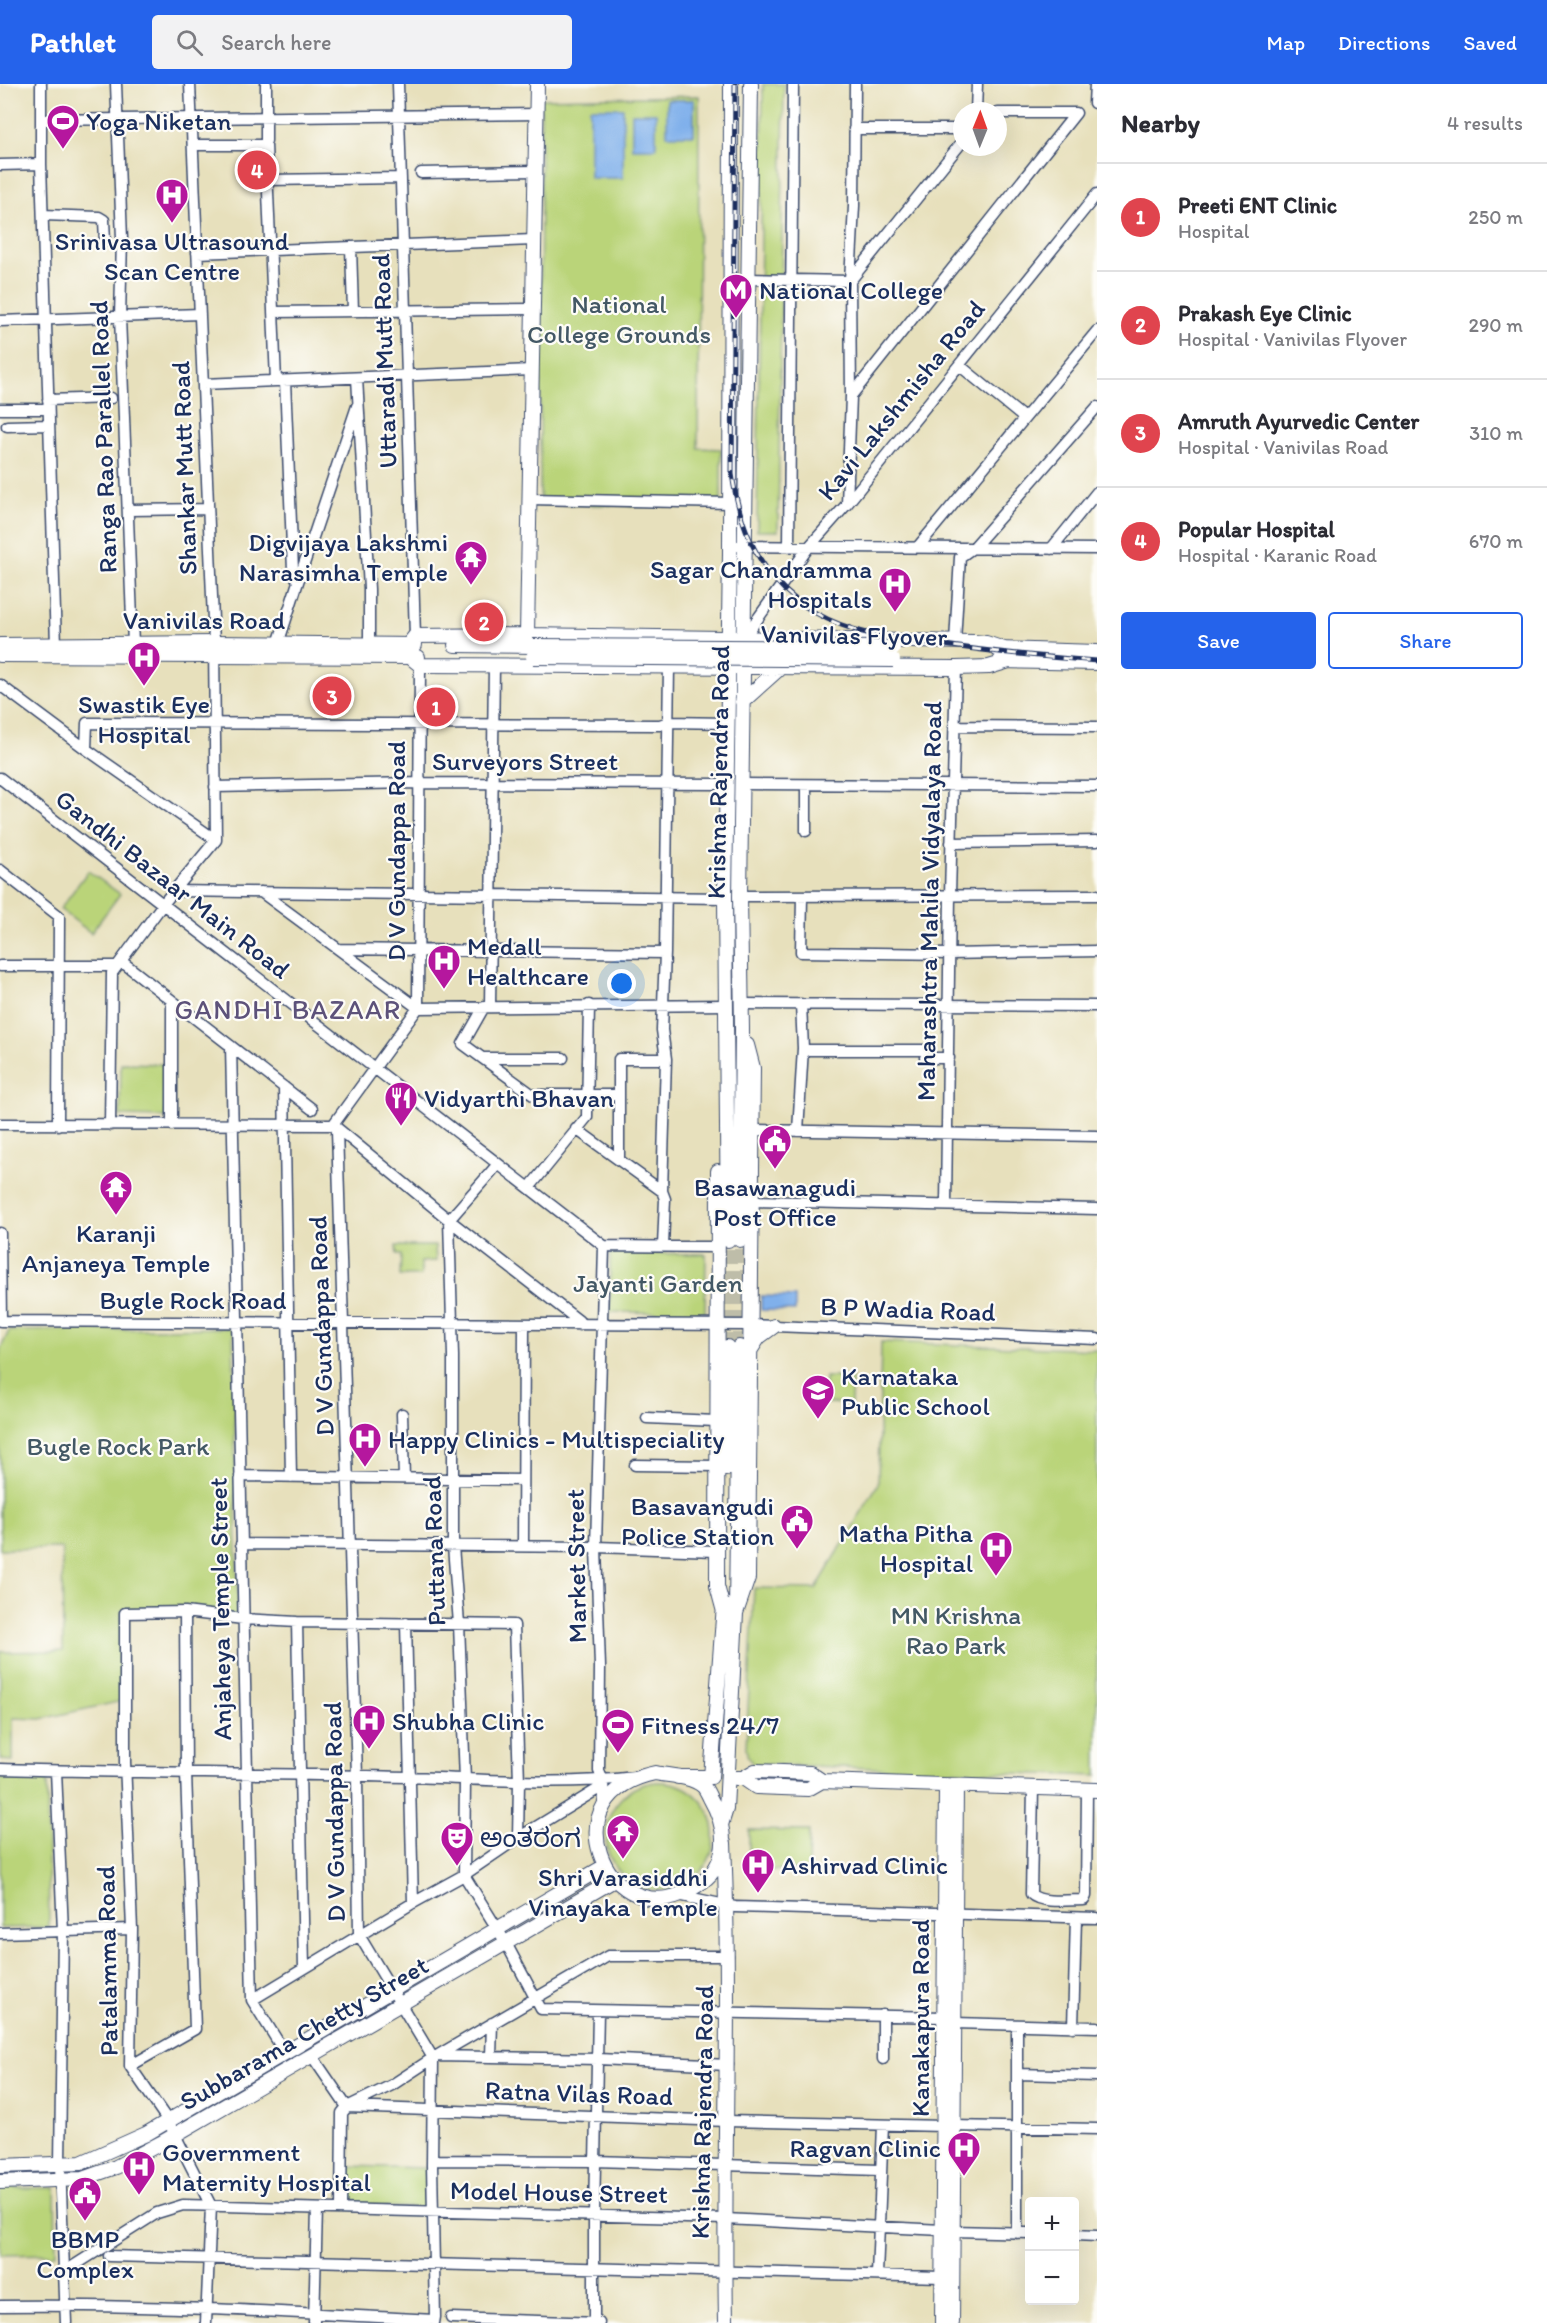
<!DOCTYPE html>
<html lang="en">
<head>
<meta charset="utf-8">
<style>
  body { margin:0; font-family:Itim,"Noto Sans Kannada",sans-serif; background:#f2f2f3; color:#2b2b33 }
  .controls { position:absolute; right:18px; bottom:18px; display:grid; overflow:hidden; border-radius:6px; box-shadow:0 6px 24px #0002 }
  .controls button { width:54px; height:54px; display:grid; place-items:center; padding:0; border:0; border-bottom:2px solid #e1e1e2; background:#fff; color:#2b2b33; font:30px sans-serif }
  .compass { position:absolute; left:953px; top:18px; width:54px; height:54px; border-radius:50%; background:#fff; box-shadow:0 6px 24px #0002; rotate:1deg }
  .you { position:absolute; left:622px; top:900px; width:21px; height:21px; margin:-15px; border:4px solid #fff; border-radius:50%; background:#1a73e8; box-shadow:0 0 0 9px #1a73e833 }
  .badge { display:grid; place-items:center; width:39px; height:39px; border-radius:50%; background:#2563eb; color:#fff; font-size:20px; font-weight:700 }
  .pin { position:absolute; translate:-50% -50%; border:3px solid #fff; box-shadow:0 2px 6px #0006 }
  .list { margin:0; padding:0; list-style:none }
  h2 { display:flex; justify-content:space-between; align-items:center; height:78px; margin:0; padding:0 24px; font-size:26px }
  h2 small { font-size:20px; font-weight:400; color:#7c7c81 }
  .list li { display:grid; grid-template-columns:39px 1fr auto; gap:18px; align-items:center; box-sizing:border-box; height:108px; padding:0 24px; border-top:2px solid #e1e1e2 }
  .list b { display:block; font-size:22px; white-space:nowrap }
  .list p { margin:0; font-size:20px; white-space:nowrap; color:#7c7c81 }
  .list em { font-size:20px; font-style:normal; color:#7c7c81 }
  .actions { display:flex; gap:12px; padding:18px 24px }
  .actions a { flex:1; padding:14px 0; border:2px solid #2563eb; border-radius:6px; text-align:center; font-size:21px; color:#2563eb }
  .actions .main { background:#2563eb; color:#fff }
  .icon { flex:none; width:33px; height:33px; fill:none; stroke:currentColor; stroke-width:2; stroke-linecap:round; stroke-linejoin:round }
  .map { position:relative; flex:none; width:1097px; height:2239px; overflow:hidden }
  header { display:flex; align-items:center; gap:36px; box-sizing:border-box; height:84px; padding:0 30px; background:#2563eb; color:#fff }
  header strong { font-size:28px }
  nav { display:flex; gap:33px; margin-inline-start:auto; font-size:21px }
  .search { width:420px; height:54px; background:#f2f2f3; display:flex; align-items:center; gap:15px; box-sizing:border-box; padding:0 21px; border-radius:6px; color:#7c7c81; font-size:22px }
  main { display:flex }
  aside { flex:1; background:#fff }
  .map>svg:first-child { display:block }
  .green { fill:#bad479; stroke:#6a826c; stroke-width:1.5 }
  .water { fill:#80b0eb; stroke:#4e70a4; stroke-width:1.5 }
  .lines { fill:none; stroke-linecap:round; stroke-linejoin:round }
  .major-tunnel { stroke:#bebda9; stroke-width:14; stroke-dasharray:14 7; stroke-linecap:butt }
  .minor-casing { stroke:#3a4a6c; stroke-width:13 }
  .major-casing { stroke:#3a4a6c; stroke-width:16 }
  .minor { stroke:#fff; stroke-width:10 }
  .major { stroke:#fff; stroke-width:14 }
  .rail-casing { stroke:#1b2f5e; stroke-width:5 }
  .rail { stroke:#fdfcf7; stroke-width:3; stroke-dasharray:9; stroke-linecap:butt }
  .major-bridge-casing { stroke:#3a4a6c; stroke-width:16; stroke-linecap:butt }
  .major-bridge { stroke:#fff; stroke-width:14 }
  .labels { text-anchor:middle; stroke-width:4.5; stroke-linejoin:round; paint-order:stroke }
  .poi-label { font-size:26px; fill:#1b2f5e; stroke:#fdfcf7; text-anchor:start }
  .park-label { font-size:26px; fill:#435865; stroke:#fdfcf7 }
  .street-label { font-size:26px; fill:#1b2f5e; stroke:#fdfcf7 }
  .neighbourhood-label { font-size:27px; letter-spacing:1.5px; fill:#5d527a; stroke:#fdfcf7 }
</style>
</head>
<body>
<header>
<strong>Pathlet</strong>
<div class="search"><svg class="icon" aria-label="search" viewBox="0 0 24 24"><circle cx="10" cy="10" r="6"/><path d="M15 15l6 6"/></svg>Search here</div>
<nav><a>Map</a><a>Directions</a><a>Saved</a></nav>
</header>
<main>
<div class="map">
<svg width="1097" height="2239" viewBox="0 0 1097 2239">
  <rect width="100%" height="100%" fill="#fdfcf7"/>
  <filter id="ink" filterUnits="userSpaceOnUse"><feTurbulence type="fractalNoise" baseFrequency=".0167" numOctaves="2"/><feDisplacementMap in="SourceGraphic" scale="12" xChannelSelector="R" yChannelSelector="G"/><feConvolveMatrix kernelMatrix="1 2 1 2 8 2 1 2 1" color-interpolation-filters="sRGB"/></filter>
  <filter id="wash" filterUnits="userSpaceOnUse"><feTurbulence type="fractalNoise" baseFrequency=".008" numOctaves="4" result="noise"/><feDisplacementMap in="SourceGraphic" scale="24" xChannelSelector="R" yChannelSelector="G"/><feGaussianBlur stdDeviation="1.35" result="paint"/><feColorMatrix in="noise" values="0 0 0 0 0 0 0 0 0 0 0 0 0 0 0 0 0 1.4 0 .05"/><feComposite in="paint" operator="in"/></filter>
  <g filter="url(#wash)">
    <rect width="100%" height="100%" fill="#e7e0bc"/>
    <!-- green -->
    <path class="green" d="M763,0H784L778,447H757Z
      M699,12L698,364L721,365V423L540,420L541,15Z
      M88,787L120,810L91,849L60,825Z
      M121,979L167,980L166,1033L120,1032Z
      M396,1162H435L436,1177L421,1178V1192H400L401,1171H397Z
      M610,1169L706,1170L705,1229L610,1228Z
      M233,1244L238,1531L122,1527V1617L41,1635L13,1634V1677L0,1676V1568L63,1567L62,1464L0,1465V1266L9,1247Z
      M881,1258L1097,1266V1692L753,1680L748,1674L746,1665L754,1504L816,1505L878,1400Z
      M825,1293H852L851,1320L825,1319Z
      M0,1695H47L49,1843L0,1844Z
      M606 1752a54 54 0 1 1 108 0a54 54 0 1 1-108 0Z
      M749,1746L809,1747L808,1786H749Z
      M346,2082L428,2084L427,2124L345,2122Z
      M0,2104H55L56,2170L0,2171Z"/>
    <!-- water -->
    <path class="water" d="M667,16H694V51H667Z
      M590,24H623V94H590Z
      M632,29H656V64H632Z
      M761,1212L795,1213V1227L761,1226Z"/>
  </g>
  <g filter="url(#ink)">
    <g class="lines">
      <!-- major-tunnel -->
      <path class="major-tunnel" d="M727,1263L728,1156
        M739,1263L740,1156"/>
      <!-- minor casing -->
      <g class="minor-casing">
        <path id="minor" d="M41,0V80L56,561
          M116,0L122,155L120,233L133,560
          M398,0L415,552
          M1094,19L1095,0
          M976,27L977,0
          M42,36L537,30
          M854,45H962
          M266,57V0
          M193,61H266L276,297
          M0,81L41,80
          M421,89L536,87
          M267,96L401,94
          M43,131L99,133L104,136L105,157
          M351,163L353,227
          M197,169L534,156
          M748,195L850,197L962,58
          M273,228L533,225
          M0,237L200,230
          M959,281L1024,334
          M357,294L369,505V560
          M203,300L532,286
          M851,312L1076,29H998
          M48,316L111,314
          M0,325H48
          M7,342L49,341
          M529,415L731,419
          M847,420L851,312L850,197L854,122L855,0
          M129,426L207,425
          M730,462L1097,465
          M789,463L793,0
          M917,464L1097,247
          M1051,465L1097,408
          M298,498L357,322
          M744,554L808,464L847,420L1097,110
          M955,558L960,473L974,463L1097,323
          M278,560L298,498L293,486L285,297
          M0,601L86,665L216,756
          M954,642L1097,643
          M86,665L87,639L660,641L668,638L727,639
          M0,694L604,1162
          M742,700L1097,702
          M215,703L416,699L726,700
          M806,747V701
          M951,759L1097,757
          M0,786L59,832L58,1041
          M174,807L725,814
          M261,808L418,924
          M740,812L1097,811
          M802,812L801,868L950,870L1097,867
          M338,865L665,869
          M121,877L312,1025
          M0,882H117
          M742,920L1097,922
          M484,923L463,960L533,1011H619
          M490,923L494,581
          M418,924L726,921
          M231,962L252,1916L285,1969
          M803,966H924
          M482,974H563
          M925,974H949
          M284,1003L291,1393
          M0,1040L333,1041
          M110,1041L112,889L163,820L216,756L214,559L190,0
          M172,1041V917
          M333,1041L337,1046L357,1692L359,1851L433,1974L432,2081L435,2233L434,2239
          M333,1041L418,924L420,581
          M337,1044L449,1136L579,1237V1241
          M576,1045L662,1107
          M753,1046L1097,1052
          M798,1047L803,964L801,920
          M619,1076V975H666
          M498,1080L449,1136L453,1272V1462L459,1540L465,1696L464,1791L506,1859L541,1925L944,1933
          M529,1104L587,1033L589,921
          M752,1117L1097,1125
          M946,1121L950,811L956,584
          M0,1149L1,1237
          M604,1162L596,1463L600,1583L599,1687L603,1697L604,1721
          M604,1162L717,1163
          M663,1162L665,1115L662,1107L666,975L662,946L665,869L669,583
          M0,1237L750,1241L1097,1255
          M402,1330L404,1394
          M647,1334L716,1337
          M635,1381L717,1382
          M240,1392L523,1396
          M241,1460L596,1463L716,1467
          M523,1462L524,1240
          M297,1538L304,1884
          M406,1539L413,1819
          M0,1685C136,1689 272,1689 408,1693C484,1695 559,1702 635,1693
          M56,1687L63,1847L60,2080L66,2239
          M1033,1704L1031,1810C1041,1820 1070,1816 1084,1816L1086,1812L1087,1706
          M678,1811L735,1823L1097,1834
          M0,1849L132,1845
          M252,1916L413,1819L464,1791L518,1754L603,1702
          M955,1939L1097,1943
          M1017,1941V2149
          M1073,1943L1076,1834
          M312,1972L347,2023L727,2037L944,2042
          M437,1972L598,1975L728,1981
          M491,1973L492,1939
          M883,1975V1931
          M130,1982L195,1945L186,1689L185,1528
          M1017,1990L1097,1992
          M954,2042L1097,2045
          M432,2076L595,2077L879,2086
          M341,2125L342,2029L347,2023L392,2001L433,1974L608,1872H728
          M953,2147L1030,2149
          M1074,2151L1097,2152
          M109,2172L942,2193
          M64,2188L157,2129L183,2121L725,2135L942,2146
          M877,2191L883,2041
          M0,2222C144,2220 290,2228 434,2236
          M451,2234L599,2239
          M206,2239L211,2122L168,2037L130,1982L132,1845L125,1678V1529L185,1528L243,1535L297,1538L514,1541L519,1698L518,1754
          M314,2239L317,2125
          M594,2239V2131L598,1927"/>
      </g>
      <!-- major casing -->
      <g class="major-casing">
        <path id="major" d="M527,551L537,0
          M0,561L214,559L415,561
          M408,561L415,552L527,551L974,558L986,559L1004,565
          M455,561L533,562
          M997,565L1097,568
          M0,571L418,573
          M410,573L420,581L956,584L989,583L1009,577
          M1000,577L1097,579
          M742,618L781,583
          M718,1087L717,1502L724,1528
          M728,1156L725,814L730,469L731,0
          M740,1156L742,945L740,812L751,0
          M750,1267L759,1253L774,1242
          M726,1385L727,1263
          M736,1529L748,1494L753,984L747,961
          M655,1689C670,1692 691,1692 703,1702C706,1705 708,1710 710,1714C722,1735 729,1761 716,1783C708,1796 695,1804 681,1810C606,1841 549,1711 655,1689Z
          M678,1693H711L724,1521
          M736,1694H743L756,1703L808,1705L822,1697
          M743,1694L755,1687L810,1689L822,1697L1097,1706
          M721,1741L726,1725L736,1529L739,1263
          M724,1759C731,1919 723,2078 726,2237
          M0,2082L81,2079L146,2050L605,1782
          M0,2098L82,2095L116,2083L161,2059L616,1795
          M942,2239C942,2060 943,1881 946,1702
          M952,2239L956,1702"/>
      </g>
      <!-- minor -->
      <use href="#minor" class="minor"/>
      <!-- major -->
      <use href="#major" class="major"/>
      <!-- rail casing -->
      <g class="rail-casing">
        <path id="rail" d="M735,0L732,390C743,466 777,521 853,545C880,554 910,556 938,560C991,568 1044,573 1097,577"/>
      </g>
      <!-- rail -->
      <use href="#rail" class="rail"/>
      <!-- major-bridge casing -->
      <g class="major-bridge-casing">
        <path id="major-bridge" d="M533,562L893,564
          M533,573L893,576"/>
      </g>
      <!-- major-bridge -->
      <use href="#major-bridge" class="major-bridge"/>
    </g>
  </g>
  <!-- icons -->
  <defs>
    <g id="stadium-pin" transform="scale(1.725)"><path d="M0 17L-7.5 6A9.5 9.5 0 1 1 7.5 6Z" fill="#b5179e" stroke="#fdfcf7"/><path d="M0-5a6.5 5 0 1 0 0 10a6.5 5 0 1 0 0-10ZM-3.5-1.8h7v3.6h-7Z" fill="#fff"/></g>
    <g id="hospital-pin" transform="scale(1.725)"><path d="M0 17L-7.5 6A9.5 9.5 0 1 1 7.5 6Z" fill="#b5179e" stroke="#fdfcf7"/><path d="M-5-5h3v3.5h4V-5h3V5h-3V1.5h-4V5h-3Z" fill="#fff"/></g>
    <g id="metro-pin" transform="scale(1.725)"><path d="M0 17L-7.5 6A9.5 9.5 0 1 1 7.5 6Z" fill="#b5179e" stroke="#fdfcf7"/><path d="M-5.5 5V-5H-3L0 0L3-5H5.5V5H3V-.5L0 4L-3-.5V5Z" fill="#fff"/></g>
    <g id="temple-pin" transform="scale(1.725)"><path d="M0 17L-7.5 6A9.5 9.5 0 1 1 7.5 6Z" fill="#b5179e" stroke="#fdfcf7"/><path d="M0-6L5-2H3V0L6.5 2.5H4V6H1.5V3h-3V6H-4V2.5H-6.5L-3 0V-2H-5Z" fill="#fff"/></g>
    <g id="restaurant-pin" transform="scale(1.725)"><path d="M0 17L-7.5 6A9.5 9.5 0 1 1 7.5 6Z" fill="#b5179e" stroke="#fdfcf7"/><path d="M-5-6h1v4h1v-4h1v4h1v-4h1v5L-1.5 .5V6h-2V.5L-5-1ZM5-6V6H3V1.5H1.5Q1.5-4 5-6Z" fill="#fff"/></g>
    <g id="civic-pin" transform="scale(1.725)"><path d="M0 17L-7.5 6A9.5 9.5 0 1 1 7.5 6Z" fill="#b5179e" stroke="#fdfcf7"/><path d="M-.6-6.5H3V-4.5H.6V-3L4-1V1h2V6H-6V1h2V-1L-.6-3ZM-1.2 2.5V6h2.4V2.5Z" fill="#fff"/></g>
    <g id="school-pin" transform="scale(1.725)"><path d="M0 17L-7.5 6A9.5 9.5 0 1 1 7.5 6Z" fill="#b5179e" stroke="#fdfcf7"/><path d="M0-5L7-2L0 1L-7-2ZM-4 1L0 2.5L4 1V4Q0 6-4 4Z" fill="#fff"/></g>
    <g id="theatre-pin" transform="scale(1.725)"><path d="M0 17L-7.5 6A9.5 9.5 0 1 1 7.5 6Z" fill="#b5179e" stroke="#fdfcf7"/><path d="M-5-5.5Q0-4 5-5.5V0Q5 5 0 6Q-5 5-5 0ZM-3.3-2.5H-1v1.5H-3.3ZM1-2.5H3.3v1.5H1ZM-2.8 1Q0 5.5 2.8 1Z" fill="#fff"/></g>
  </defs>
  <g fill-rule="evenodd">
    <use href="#stadium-pin" x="63" y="37"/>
    <use href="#hospital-pin" x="172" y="111"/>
    <use href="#metro-pin" x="736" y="206"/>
    <use href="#temple-pin" x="471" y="473"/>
    <use href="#hospital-pin" x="895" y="500"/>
    <use href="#hospital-pin" x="144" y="574"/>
    <use href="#hospital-pin" x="444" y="877"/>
    <use href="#restaurant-pin" x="401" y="1014"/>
    <use href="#civic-pin" x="775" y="1057"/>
    <use href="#temple-pin" x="116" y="1103"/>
    <use href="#school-pin" x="818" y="1307"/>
    <use href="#hospital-pin" x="365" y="1355"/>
    <use href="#civic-pin" x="797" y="1437"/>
    <use href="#hospital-pin" x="996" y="1464"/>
    <use href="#hospital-pin" x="369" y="1637"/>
    <use href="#stadium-pin" x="618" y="1641"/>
    <use href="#temple-pin" x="623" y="1747"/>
    <use href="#theatre-pin" x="457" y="1754"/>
    <use href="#hospital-pin" x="758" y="1781"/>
    <use href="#hospital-pin" x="964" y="2064"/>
    <use href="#hospital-pin" x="139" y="2083"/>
    <use href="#civic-pin" x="85" y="2109"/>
  </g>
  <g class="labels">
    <!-- poi labels -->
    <g class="poi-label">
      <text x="86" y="46">Yoga Niketan</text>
      <text x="172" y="166" text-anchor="middle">Srinivasa Ultrasound<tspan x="172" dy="30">Scan Centre</tspan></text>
      <text x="759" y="215">National College</text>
      <text x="448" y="467" text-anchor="end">Digvijaya Lakshmi<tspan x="448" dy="30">Narasimha Temple</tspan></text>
      <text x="872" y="494" text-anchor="end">Sagar Chandramma<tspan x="872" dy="30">Hospitals</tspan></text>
      <text x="144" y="629" text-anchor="middle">Swastik Eye<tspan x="144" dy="30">Hospital</tspan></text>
      <text x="467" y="871">Medall<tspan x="467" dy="30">Healthcare</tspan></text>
      <text x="424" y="1023">Vidyarthi Bhavan</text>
      <text x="775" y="1112" text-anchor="middle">Basawanagudi<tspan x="775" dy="30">Post Office</tspan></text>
      <text x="116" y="1158" text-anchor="middle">Karanji<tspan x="116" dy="30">Anjaneya Temple</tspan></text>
      <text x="841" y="1301">Karnataka<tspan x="841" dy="30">Public School</tspan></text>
      <text x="388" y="1364">Happy Clinics - Multispeciality</text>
      <text x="774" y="1431" text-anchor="end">Basavangudi<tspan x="774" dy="30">Police Station</tspan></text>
      <text x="973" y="1458" text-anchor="end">Matha Pitha<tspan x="973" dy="30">Hospital</tspan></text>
      <text x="392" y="1646">Shubha Clinic</text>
      <text x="641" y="1650">Fitness 24/7</text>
      <text x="480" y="1763">ಅಂತರಂಗ</text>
      <text x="781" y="1790">Ashirvad Clinic</text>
      <text x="623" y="1802" text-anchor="middle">Shri Varasiddhi<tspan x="623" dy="30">Vinayaka Temple</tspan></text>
      <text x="941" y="2073" text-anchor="end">Ragvan Clinic</text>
      <text x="162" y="2077">Government<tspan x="162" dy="30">Maternity Hospital</tspan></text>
      <text x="85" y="2164" text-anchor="middle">BBMP<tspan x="85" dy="30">Complex</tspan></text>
    </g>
    <!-- park labels -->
    <g class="park-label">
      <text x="619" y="229">National<tspan x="619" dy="30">College Grounds</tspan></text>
      <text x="658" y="1208">Jayanti Garden</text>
      <text x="118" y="1371">Bugle Rock Park</text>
      <text x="956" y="1540">MN Krishna<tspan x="956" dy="30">Rao Park</tspan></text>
    </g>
    <!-- street labels -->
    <g class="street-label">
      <text transform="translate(384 277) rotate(-92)" y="9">Uttaradi Mutt Road</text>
      <text transform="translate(901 316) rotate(-51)" y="9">Kavi Lakshmisha Road</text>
      <text transform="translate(103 353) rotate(-92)" y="9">Ranga Rao Parallel Road</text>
      <text transform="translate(184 384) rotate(-92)" y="9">Shankar Mutt Road</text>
      <text x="204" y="545">Vanivilas Road</text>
      <text transform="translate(854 551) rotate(1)" y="9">Vanivilas Flyover</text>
      <text x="525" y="686">Surveyors Street</text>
      <text transform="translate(718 688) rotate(-89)" y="9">Krishna Rajendra Road</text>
      <text transform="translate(396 767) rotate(-90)" y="9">D V Gundappa Road</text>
      <text transform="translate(173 800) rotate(38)" y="9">Gandhi Bazaar Main Road</text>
      <text transform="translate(929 817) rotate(-89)" y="9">Maharashtra Mahila Vidyalaya Road</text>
      <text x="193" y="1225">Bugle Rock Road</text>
      <text transform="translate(908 1225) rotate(2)" y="9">B P Wadia Road</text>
      <text transform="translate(321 1242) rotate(-92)" y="9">D V Gundappa Road</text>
      <text transform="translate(434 1467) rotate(-92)" y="9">Puttana Road</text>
      <text transform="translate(576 1482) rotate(-91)" y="9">Market Street</text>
      <text transform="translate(220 1525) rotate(-91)" y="9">Anjaheya Temple Street</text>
      <text transform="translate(334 1728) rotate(-91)" y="9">D V Gundappa Road</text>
      <text transform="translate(107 1877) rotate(-91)" y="9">Patalamma Road</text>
      <text transform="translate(920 1934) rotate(-90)" y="9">Kanakapura Road</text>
      <text transform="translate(304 1949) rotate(-30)" y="9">Subbarama Chetty Street</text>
      <text transform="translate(579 2009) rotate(2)" y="9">Ratna Vilas Road</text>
      <text transform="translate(702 2028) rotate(-89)" y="9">Krishna Rajendra Road</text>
      <text transform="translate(559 2108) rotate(1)" y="9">Model House Street</text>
    </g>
    <!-- neighbourhood labels -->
    <g class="neighbourhood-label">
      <text x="288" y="935">GANDHI BAZAAR</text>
    </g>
  </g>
</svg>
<div class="controls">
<button>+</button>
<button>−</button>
</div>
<svg class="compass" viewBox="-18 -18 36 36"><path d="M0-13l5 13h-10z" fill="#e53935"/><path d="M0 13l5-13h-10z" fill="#7c7c81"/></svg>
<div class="you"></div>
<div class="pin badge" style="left:436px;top:623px;background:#e0444e">1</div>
<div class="pin badge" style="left:484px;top:538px;background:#e0444e">2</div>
<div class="pin badge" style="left:332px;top:612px;background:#e0444e">3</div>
<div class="pin badge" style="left:257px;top:86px;background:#e0444e">4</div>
</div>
<aside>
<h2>Nearby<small>4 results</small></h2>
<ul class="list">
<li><span class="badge" style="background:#e0444e">1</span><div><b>Preeti ENT Clinic</b><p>Hospital</p></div><em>250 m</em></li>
<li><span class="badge" style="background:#e0444e">2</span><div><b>Prakash Eye Clinic</b><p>Hospital · Vanivilas Flyover</p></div><em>290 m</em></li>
<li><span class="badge" style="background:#e0444e">3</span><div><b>Amruth Ayurvedic Center</b><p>Hospital · Vanivilas Road</p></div><em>310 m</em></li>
<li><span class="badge" style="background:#e0444e">4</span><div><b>Popular Hospital</b><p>Hospital · Karanic Road</p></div><em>670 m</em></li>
</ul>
<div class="actions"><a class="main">Save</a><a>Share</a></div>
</aside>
</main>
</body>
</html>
